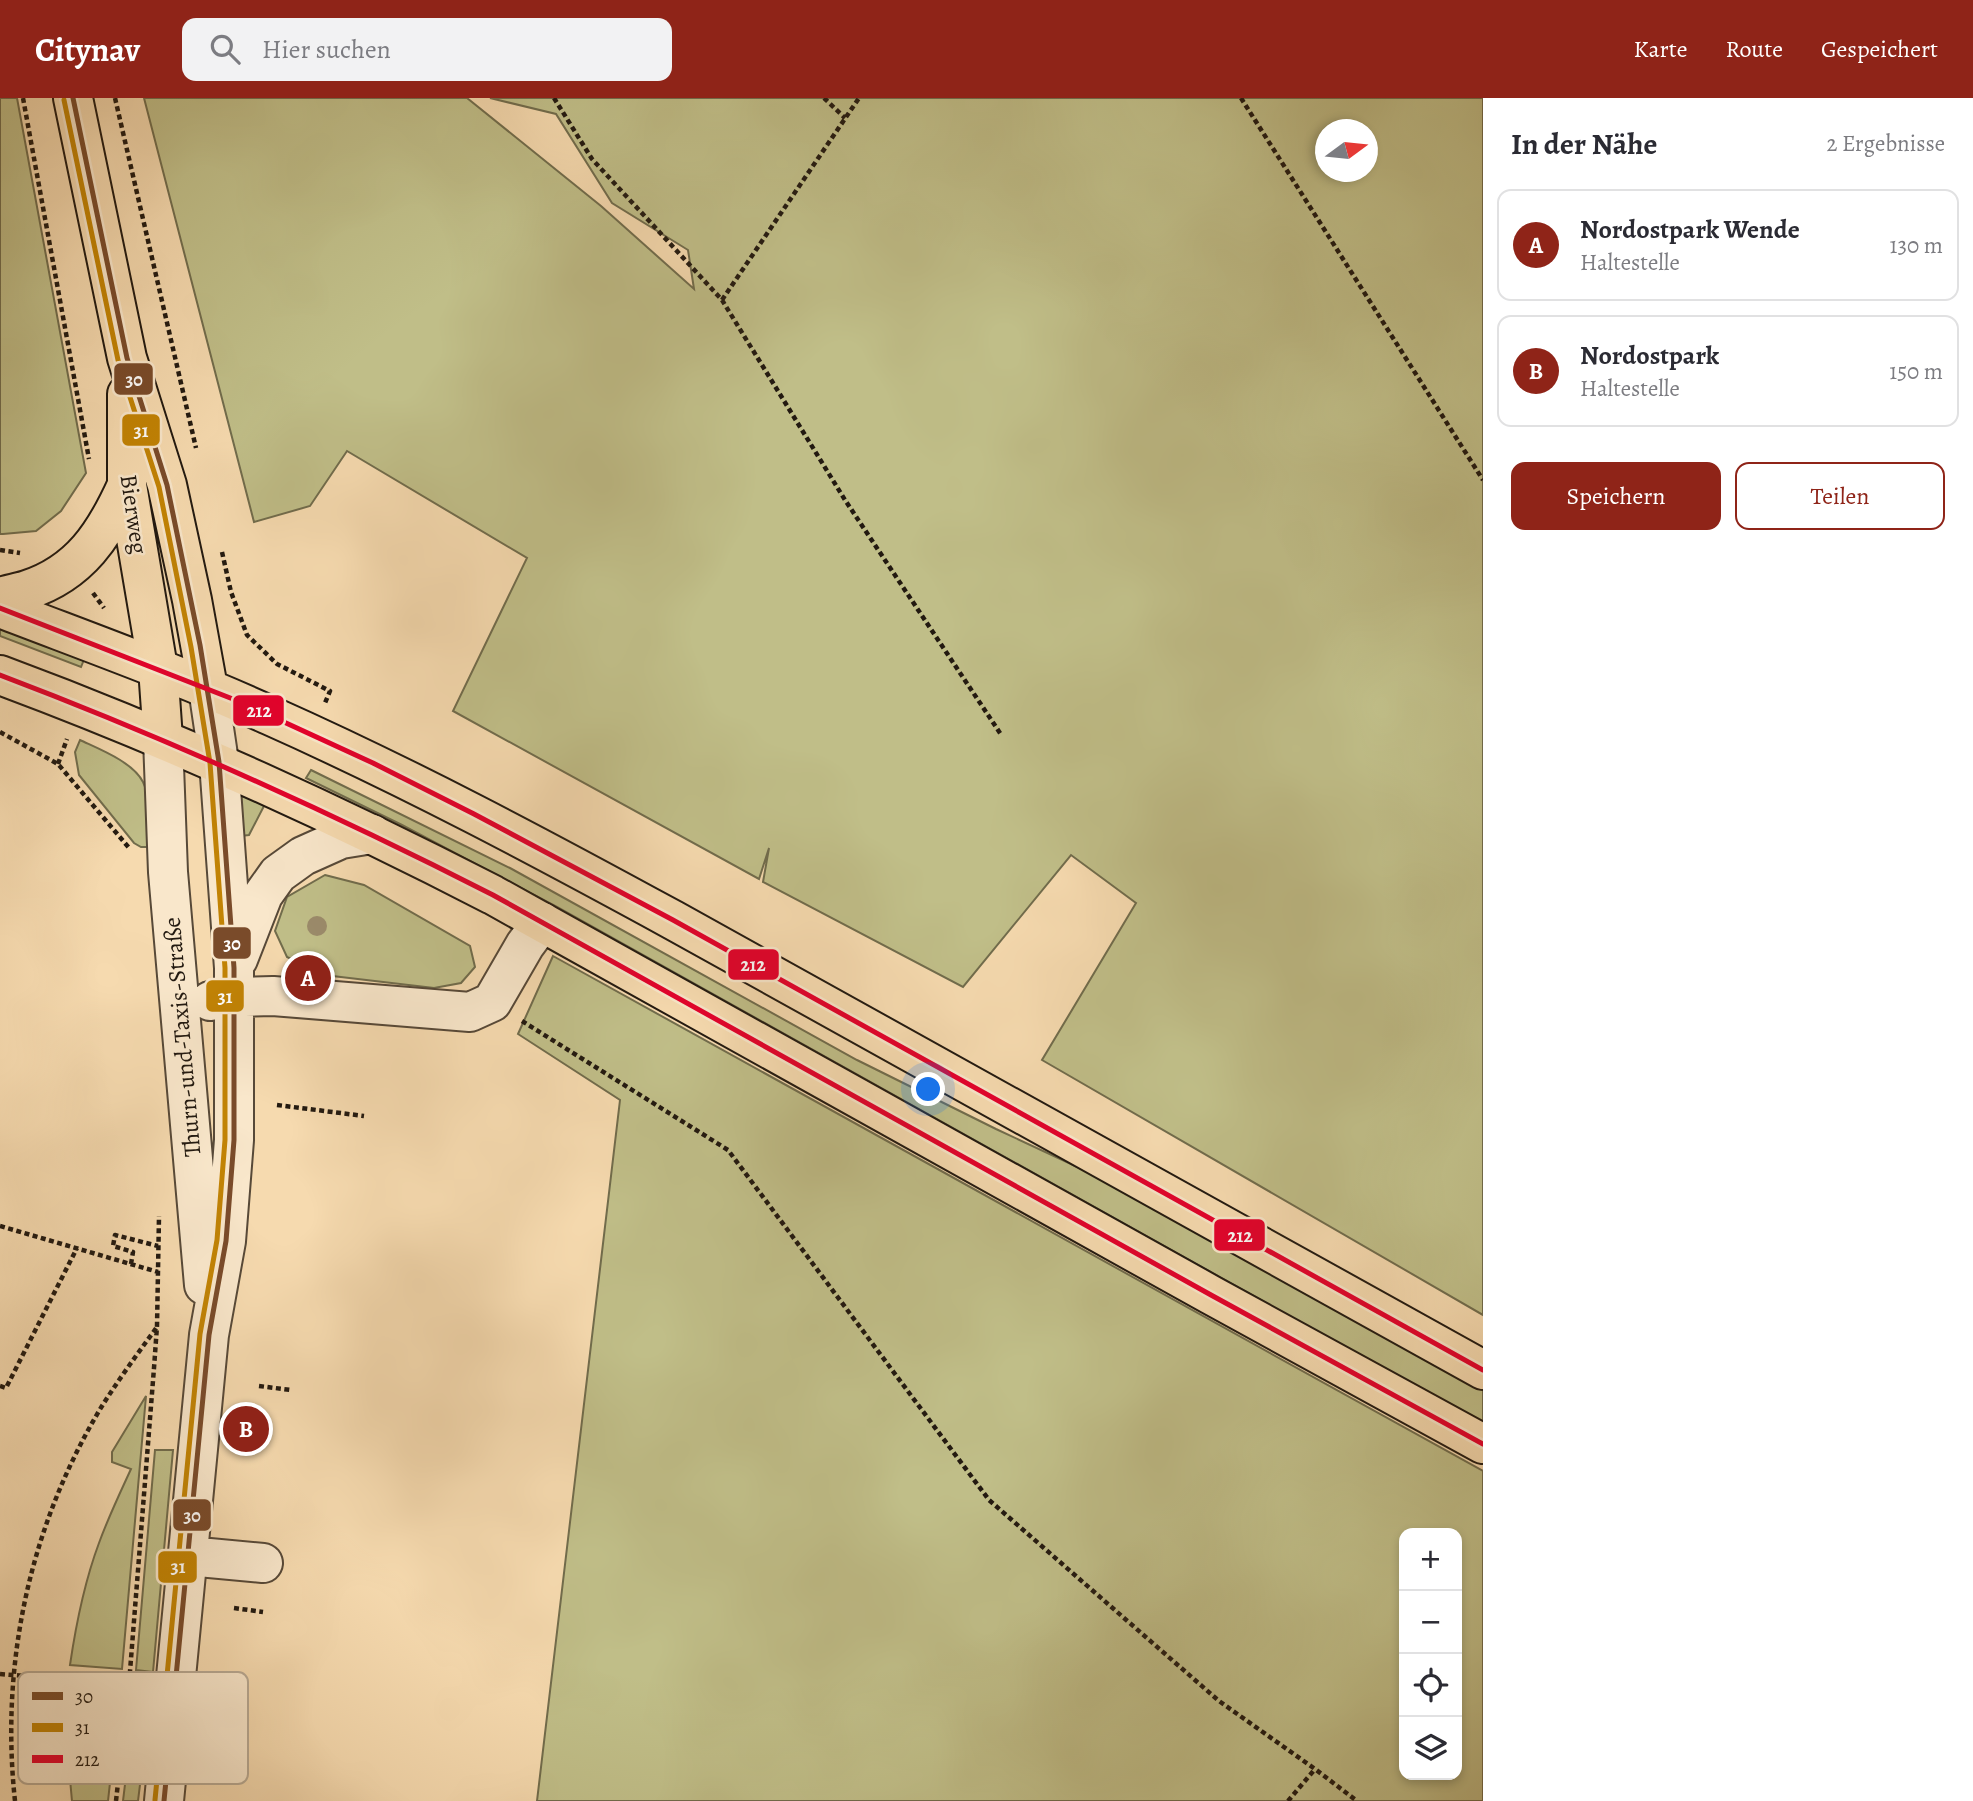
<!DOCTYPE html>
<html lang="de">
<head>
<meta charset="utf-8">
<style>
  body { margin:0; font-family:Alegreya,serif; background:#f2f2f3; color:#2b2b33 }
  .controls { position:absolute; right:21px; bottom:21px; display:grid; overflow:hidden; border-radius:14px; box-shadow:0 4px 10px #0003 }
  .controls button { width:63px; height:63px; display:grid; place-items:center; padding:0; border:0; border-bottom:2px solid #e1e1e2; background:#fff; color:#2b2b33; font:35px sans-serif }
  .compass { position:absolute; left:1315px; top:21px; width:63px; height:63px; border-radius:50%; background:#fff; box-shadow:0 4px 10px #0003; rotate:75deg }
  .you { position:absolute; left:929px; top:992px; width:24px; height:24px; margin:-18px; border:5px solid #fff; border-radius:50%; background:#1a73e8; box-shadow:0 0 0 10px #1a73e833 }
  .badge { display:grid; place-items:center; width:46px; height:46px; border-radius:50%; background:#8f2418; color:#fff; font-size:23px; font-weight:700 }
  .pin { position:absolute; translate:-50% -50%; border:4px solid #fff; box-shadow:0 2px 7px #0006 }
  .list { margin:0; padding:0; list-style:none }
  h2 { display:flex; justify-content:space-between; align-items:center; height:91px; margin:0; padding:0 28px; font-size:30px }
  h2 small { font-size:23px; font-weight:400; color:#7c7c81 }
  .list li { display:grid; grid-template-columns:46px 1fr auto; gap:21px; align-items:center; box-sizing:border-box; height:112px; margin:0 14px 14px; padding:0 14px; border:2px solid #e1e1e2; border-radius:14px }
  .list b { display:block; font-size:26px; white-space:nowrap }
  .list p { margin:0; font-size:23px; white-space:nowrap; color:#7c7c81 }
  .list em { font-size:23px; font-style:normal; color:#7c7c81 }
  .actions { display:flex; gap:14px; padding:21px 28px }
  .actions a { flex:1; padding:16px 0; border:2px solid #8f2418; border-radius:14px; text-align:center; font-size:24px; color:#8f2418 }
  .actions .main { background:#8f2418; color:#fff }
  .icon { flex:none; width:38px; height:38px; fill:none; stroke:currentColor; stroke-width:2; stroke-linecap:round; stroke-linejoin:round }
  .map { position:relative; flex:none; width:1483px; height:1703px; overflow:hidden }
  header { display:flex; align-items:center; gap:42px; box-sizing:border-box; height:98px; padding:0 35px; background:#8f2418; color:#fff }
  header strong { font-size:33px }
  nav { display:flex; gap:38px; margin-inline-start:auto; font-size:24px }
  .search { width:490px; height:63px; background:#f2f2f3; display:flex; align-items:center; gap:18px; box-sizing:border-box; padding:0 24px; border-radius:14px; color:#7c7c81; font-size:26px }
  main { display:flex }
  aside { flex:1; background:#fff }
  .map>svg:first-child { display:block }
  .green { fill:#c0be88; stroke:#716c4c; stroke-width:2; fill-rule:evenodd }
  .lines { fill:none; stroke-linecap:round; stroke-linejoin:round }
  .minor-casing { stroke:#574938; stroke-width:42 }
  .major-casing { stroke:#221910; stroke-width:42 }
  .path { stroke:#221910; stroke-width:4.5; stroke-dasharray:5 3.5; stroke-linecap:butt }
  .minor { stroke:#f9e7cb; stroke-width:38 }
  .major { stroke:#f6daaf; stroke-width:38 }
  .bus-1-casing { stroke:#f9e7cb; stroke-width:10 }
  .bus-2-casing { stroke:#f9e7cb; stroke-width:10 }
  .bus-3-casing { stroke:#f9e7cb; stroke-width:10 }
  .bus-1 { stroke:#7a4b2a; stroke-width:5 }
  .bus-2 { stroke:#c28304; stroke-width:5 }
  .bus-3 { stroke:#e4002b; stroke-width:5 }
  .tree { fill:#9b8b6b }
  .labels { text-anchor:middle; stroke-width:5; stroke-linejoin:round; paint-order:stroke }
  .street-label { font-size:24px; fill:#221910; stroke:#f9e7cb }
  .key { fill:#f9e7cb; stroke:#b8a993; stroke-width:2 }
  .key-label { font-size:19px; fill:#221910 }
  .line-badge { stroke:#f9e7cb; stroke-width:2.5 }
  .badge-label { font-size:19px; text-anchor:middle; font-weight:bold; fill:#fff }
</style>
</head>
<body>
<header>
<strong>Citynav</strong>
<div class="search"><svg class="icon" aria-label="search" viewBox="0 0 24 24"><circle cx="10" cy="10" r="6"/><path d="M15 15l6 6"/></svg>Hier suchen</div>
<nav><a>Karte</a><a>Route</a><a>Gespeichert</a></nav>
</header>
<main>
<div class="map">
<svg width="1483" height="1703" viewBox="0 0 1483 1703">
  <rect width="100%" height="100%" fill="#f6daaf"/>
  <filter id="stains"><feTurbulence type="fractalNoise" baseFrequency=".00286" numOctaves="4"/><feColorMatrix values="0 0 0 0 .2 0 0 0 0 .09 0 0 0 0 .02 0 0 0 .5 -.17"/></filter>
  <radialGradient id="worn" r=".72"><stop offset=".6" stop-color="#630" stop-opacity="0"/><stop offset="1" stop-color="#630" stop-opacity=".3"/></radialGradient>
  <!-- green -->
  <path class="green" d="M0,0H17L86,375L61,413L36,433L3,436H0Z
    M144,0H467L601,108L694,191L688,152L612,105L556,16L490,0H1483V1217L1042,962L1136,805L1071,757L963,889L763,784L769,750L759,781L453,613L527,460L347,353L310,408L254,424ZM1325,32H1367V74H1325Z
    M0,527L85,559L81,569L0,538Z
    M80,642C99,651 133,664 143,684C151,700 150,731 151,749H141L134,745L79,677L75,654Z
    M311,672L510,770L857,962L996,1031L1101,1080L1483,1292V1326L557,809L402,727L306,680Z
    M243,698L265,706L249,737L241,738L238,702Z
    M325,777L364,787L470,848L475,869L461,885L434,890L324,877L287,859L275,833L287,799Z
    M553,858L1483,1373V1703H537L620,1002L518,936ZM1404,1435H1457V1677H1404Z
    M146,1298L122,1571L70,1567C76,1526 84,1485 99,1445C108,1420 120,1395 131,1371L112,1364V1354Z
    M155,1352H173L153,1574L136,1572Z
    M66,1600L119,1603L108,1703H72L68,1659Z
    M135,1604L150,1605L138,1703H123Z"/>
  <g class="lines">
    <!-- minor casing -->
    <g class="minor-casing">
      <path id="minor" d="M163,641L168,774L204,1187
        M238,861L263,797L278,776L303,758L341,741L372,736
        M210,903L234,899L273,898L470,914L492,904L525,847L542,824
        M188,1458L263,1465
        M164,1703L209,1237L226,1143L234,1042V870L219,664L208,590"/>
    </g>
    <!-- major casing -->
    <g class="major-casing">
      <path id="major" d="M73,0L127,260L167,387L192,502L208,590
        M127,296V387L158,570L163,641
        M0,499C9,496 18,495 27,492C80,475 105,436 127,387
        M0,510C91,545 183,578 271,618C408,679 541,750 673,822L1483,1272
        M0,577C170,640 332,714 493,797L1211,1197L1483,1346"/>
    </g>
    <!-- path -->
    <path class="path" d="M23,0L89,361
      M115,0L196,350
      M554,0L592,61L722,202L845,402L1002,638
      M824,0L845,20
      M1241,0L1483,382
      M722,202L859,0
      M0,452L20,455
      M222,454L231,494L247,537L277,566L330,593L325,605
      M93,495L104,510
      M0,634L58,666L130,751
      M58,666L67,641
      M522,923L728,1052L989,1402L1219,1603L1315,1671L1357,1703
      M277,1007L364,1018
      M0,1128L158,1174
      M131,1166L133,1154L113,1148L115,1137L158,1148
      M0,1288L6,1290L77,1150
      M259,1288L291,1292
      M246,1331L255,1333
      M234,1510L263,1514
      M0,1576L139,1587
      M210,1595L221,1596
      M15,1703C0,1565 30,1427 102,1308C119,1281 138,1255 157,1229
      M116,1703L129,1586L154,1270L157,1228L159,1118
      M1288,1703L1315,1671"/>
    <!-- minor -->
    <use href="#minor" class="minor"/>
    <!-- major -->
    <use href="#major" class="major"/>
    <!-- bus-1 casing -->
    <g class="bus-1-casing">
      <path id="bus-1" d="M73,0L127,260L167,387L200,547L219,664L234,870V1042L226,1143L209,1237L164,1703"/>
    </g>
    <!-- bus-2 casing -->
    <g class="bus-2-casing">
      <path id="bus-2" d="M64,2L118,262L159,389L191,549L210,665L225,870V1042L217,1142L200,1236L155,1702"/>
    </g>
    <!-- bus-3 casing -->
    <g class="bus-3-casing">
      <path id="bus-3" d="M0,510L238,603L373,665L474,716L673,822L1483,1272
        M0,577C169,641 332,715 493,797L1211,1197L1483,1346"/>
    </g>
    <!-- bus-1 -->
    <use href="#bus-1" class="bus-1"/>
    <!-- bus-2 -->
    <use href="#bus-2" class="bus-2"/>
    <!-- bus-3 -->
    <use href="#bus-3" class="bus-3"/>
  </g>
  <!-- trees -->
  <circle class="tree" cx="317" cy="828" r="10"/>
  <g class="labels">
    <!-- street labels -->
    <g class="street-label">
      <text transform="translate(134 416) rotate(82)" y="8">Bierweg</text>
      <text transform="translate(182 939) rotate(-95)" y="8">Thurn-und-Taxis-Straße</text>
    </g>
  </g>
  <!-- legend -->
  <rect x="18" y="1574" width="230" height="112" rx="10" class="key"/>
  <rect x="32" y="1594" width="31" height="8" fill="#7a4b2a"/>
  <rect x="32" y="1625" width="31" height="9" fill="#c28304"/>
  <rect x="32" y="1657" width="31" height="8" fill="#e4002b"/>
  <g class="key-label">
    <text x="75" y="1605">30</text>
    <text x="75" y="1636">31</text>
    <text x="75" y="1668">212</text>
  </g>
  <g class="line-badge">
    <rect x="113" y="264" width="41" height="34" rx="7" fill="#7a4b2a"/>
    <rect x="121" y="315" width="40" height="34" rx="7" fill="#c28304"/>
    <rect x="232" y="596" width="53" height="33" rx="7" fill="#e4002b"/>
    <rect x="212" y="828" width="40" height="34" rx="7" fill="#7a4b2a"/>
    <rect x="727" y="850" width="53" height="33" rx="7" fill="#e4002b"/>
    <rect x="205" y="881" width="40" height="34" rx="7" fill="#c28304"/>
    <rect x="1213" y="1120" width="53" height="34" rx="7" fill="#e4002b"/>
    <rect x="172" y="1400" width="40" height="34" rx="7" fill="#7a4b2a"/>
    <rect x="157" y="1452" width="41" height="34" rx="7" fill="#c28304"/>
  </g>
  <g class="badge-label">
    <text x="134" y="288">30</text>
    <text x="141" y="339">31</text>
    <text x="259" y="619">212</text>
    <text x="232" y="852">30</text>
    <text x="753" y="873">212</text>
    <text x="225" y="905">31</text>
    <text x="1240" y="1144">212</text>
    <text x="192" y="1424">30</text>
    <text x="178" y="1475">31</text>
  </g>
  <rect width="100%" height="100%" filter="url(#stains)"/>
  <rect width="100%" height="100%" fill="url(#worn)"/>
</svg>
<div class="controls">
<button>+</button>
<button>−</button>
<button><svg class="icon" aria-label="locate" viewBox="0 0 24 24"><circle cx="12" cy="12" r="6"/><path d="M12 2v4M12 18v4M2 12h4M18 12h4"/></svg></button>
<button><svg class="icon" aria-label="layers" viewBox="0 0 24 24"><path d="M12 4l9 5-9 5-9-5zM3 14l9 5 9-5"/></svg></button>
</div>
<svg class="compass" viewBox="-18 -18 36 36"><path d="M0-13l5 13h-10z" fill="#e53935"/><path d="M0 13l5-13h-10z" fill="#7c7c81"/></svg>
<div class="you"></div>
<div class="pin badge" style="left:308px;top:880px">A</div>
<div class="pin badge" style="left:246px;top:1331px">B</div>
</div>
<aside>
<h2>In der Nähe<small>2 Ergebnisse</small></h2>
<ul class="list">
<li><span class="badge">A</span><div><b>Nordostpark Wende</b><p>Haltestelle</p></div><em>130 m</em></li>
<li><span class="badge">B</span><div><b>Nordostpark</b><p>Haltestelle</p></div><em>150 m</em></li>
</ul>
<div class="actions"><a class="main">Speichern</a><a>Teilen</a></div>
</aside>
</main>
</body>
</html>
